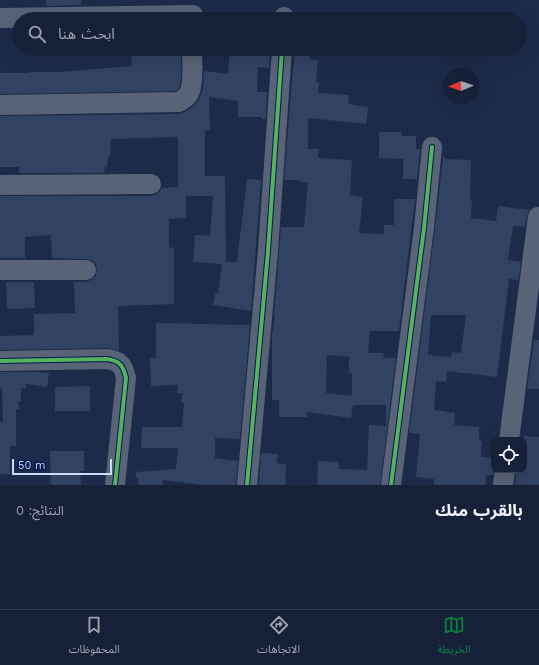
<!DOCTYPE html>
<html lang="ar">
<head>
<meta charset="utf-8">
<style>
  body { margin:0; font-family:"Work Sans","Noto Sans Arabic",sans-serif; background:#232d43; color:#f1f3f6; direction:rtl }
  .controls { position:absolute; right:12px; bottom:12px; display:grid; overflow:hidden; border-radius:8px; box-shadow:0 4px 16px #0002 }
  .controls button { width:36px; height:36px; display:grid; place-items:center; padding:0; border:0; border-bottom:1px solid #353e53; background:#162038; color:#f1f3f6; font:20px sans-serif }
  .compass { position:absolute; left:443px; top:68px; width:36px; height:36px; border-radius:50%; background:#162038; box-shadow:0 4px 16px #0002; rotate:268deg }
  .scale { position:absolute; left:12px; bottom:10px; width:100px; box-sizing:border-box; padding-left:4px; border:2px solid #ccdcf8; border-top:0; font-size:11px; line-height:14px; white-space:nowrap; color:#ccdcf8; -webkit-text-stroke:3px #021952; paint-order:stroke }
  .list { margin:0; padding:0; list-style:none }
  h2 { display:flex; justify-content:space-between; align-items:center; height:52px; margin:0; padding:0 16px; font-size:17px }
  h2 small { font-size:13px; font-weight:400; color:#9ea3ae }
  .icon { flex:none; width:22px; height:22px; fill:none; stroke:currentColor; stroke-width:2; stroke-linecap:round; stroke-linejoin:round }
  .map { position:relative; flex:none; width:539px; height:485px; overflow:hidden; direction:ltr }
  .search { position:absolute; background:#162038; box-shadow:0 4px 16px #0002; left:12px; right:12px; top:12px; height:44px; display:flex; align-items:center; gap:10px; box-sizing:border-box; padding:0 14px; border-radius:22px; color:#9ea3ae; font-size:15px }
  .sheet { height:124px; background:#162038 }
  nav { display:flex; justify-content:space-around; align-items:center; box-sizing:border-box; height:56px; border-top:1px solid #353e53; background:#162038; font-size:11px; color:#9ea3ae }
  nav a { display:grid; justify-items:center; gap:2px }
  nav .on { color:#0b8043 }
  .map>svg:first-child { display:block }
  .building { fill:#324263; fill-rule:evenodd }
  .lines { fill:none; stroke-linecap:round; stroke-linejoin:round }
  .minor { stroke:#596377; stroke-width:20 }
  .cycleway-casing { stroke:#021952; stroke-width:6 }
  .cycleway { stroke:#56b35d; stroke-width:4 }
</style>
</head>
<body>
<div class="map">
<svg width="539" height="485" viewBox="0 0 539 485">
  <rect width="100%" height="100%" fill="#1d2b4b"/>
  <!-- building -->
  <path class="building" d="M46,0H81V5L46,6Z
    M131,49H181V76L180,84L178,89L176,91L0,94V73H30V72H60L132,66Z
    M230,49H270L269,68L258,67L257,92H267L266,119H262V117H238V101L209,97L210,130L205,131V176H225L226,262H237L247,179L261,180L251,311L213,305L215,293L218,294L222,264L193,262L195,235L210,236L213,196H186V218L169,219V248L174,247V304L118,306L119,350L107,348L0,350V336L34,335V314L75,313L74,282H86L91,280L96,276L97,270L96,264L91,260L86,259L52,258L51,235L25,237V258H0V196H151L157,194L161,190L162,188L178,187V137L111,139L110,157H108L107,167H105L104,173H19V167H0V116L179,114L185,112L194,106L200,98L203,89L204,71L228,74Z
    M295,49H310L309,59L318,60L316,82H319L318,93L349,95L348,104L368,107L366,124L308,118V149H319L318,158L352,160L350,195L363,197L359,233L384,234V225H394V199H415L399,331H370L368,353H383L384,358H396L380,485H317L318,461L339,462V469L367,470L369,425L386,426V405H353L351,418L307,412V417H279V400H272V336L275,315H274L281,227H304L308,182H300V180H284L291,92ZM327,355L349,357V373H352V396L326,393Z
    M379,132H402L401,136H416V149H420L417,179H403V159L379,158Z
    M443,157H445V159L471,160L470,200L472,201L471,218L496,221L498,206L529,210L527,216L525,227L513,226L508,260L521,262L518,280L509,279L497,377L447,371L446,382L436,381L434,410L455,413L454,425L479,427V441H482L481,457L494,458V467L493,475H486L485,485H434V479L416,477L420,434L409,433L435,229ZM431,315H466L461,353L452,352L451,357L428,355Z
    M6,282H34L35,308L7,309Z
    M156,323L250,325L240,439L215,438V458L238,461L236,485H204L163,480V485H139L138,478H136V472L176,469L178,448H141L142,427H182L184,403H181L182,393H177L178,385L151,386L150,358H156Z
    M534,340H539V389H527Z
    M0,372H36L49,373L47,387L26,384V389L21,388V401H18L19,409H16V446H10V474H0V422H3L2,388H0Z
    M90,386V411H55V387Z
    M524,436L539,437V485H515L516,470H524Z
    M50,451H84V471H80L81,485H51Z
    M261,453L278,454L277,463L286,464L285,485H259Z"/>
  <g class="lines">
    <!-- minor -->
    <path class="minor" d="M0,18L193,15
      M284,19V17
      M0,105L179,102C184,99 188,97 190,91C194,81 192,60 192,49
      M0,185L151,184
      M0,270H86
      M0,361L107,359C120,361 123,365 126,378L115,485
      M509,440L538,217
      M247,485L268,251L282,49
      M391,485L424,228L432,147
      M503,485L505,470"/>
    <!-- cycleway casing -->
    <g class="cycleway-casing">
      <path id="cycleway" d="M0,361L107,359C120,361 123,365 126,378L115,485
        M247,485L268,251L282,49
        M391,485L424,228L432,147"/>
    </g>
    <!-- cycleway -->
    <use href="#cycleway" class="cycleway"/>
  </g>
</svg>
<div class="controls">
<button><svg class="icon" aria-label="locate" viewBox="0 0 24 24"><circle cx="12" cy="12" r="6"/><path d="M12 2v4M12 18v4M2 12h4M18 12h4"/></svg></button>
</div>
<svg class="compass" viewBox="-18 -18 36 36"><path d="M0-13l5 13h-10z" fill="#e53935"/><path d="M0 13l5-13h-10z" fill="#9ea3ae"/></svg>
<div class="scale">50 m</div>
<div class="search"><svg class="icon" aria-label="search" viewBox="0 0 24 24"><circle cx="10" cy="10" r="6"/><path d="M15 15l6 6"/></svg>ابحث هنا</div>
</div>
<section class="sheet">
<h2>بالقرب منك<small>النتائج: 0</small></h2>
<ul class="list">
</ul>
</section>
<nav>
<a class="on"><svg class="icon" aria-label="map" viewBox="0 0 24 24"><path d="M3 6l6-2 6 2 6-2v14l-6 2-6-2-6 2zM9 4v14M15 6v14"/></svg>الخريطة</a>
<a><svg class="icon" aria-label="directions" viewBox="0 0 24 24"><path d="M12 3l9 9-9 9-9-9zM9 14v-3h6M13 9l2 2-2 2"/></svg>الاتجاهات</a>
<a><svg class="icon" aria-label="saved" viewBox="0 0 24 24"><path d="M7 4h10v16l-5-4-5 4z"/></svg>المحفوظات</a>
</nav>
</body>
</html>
